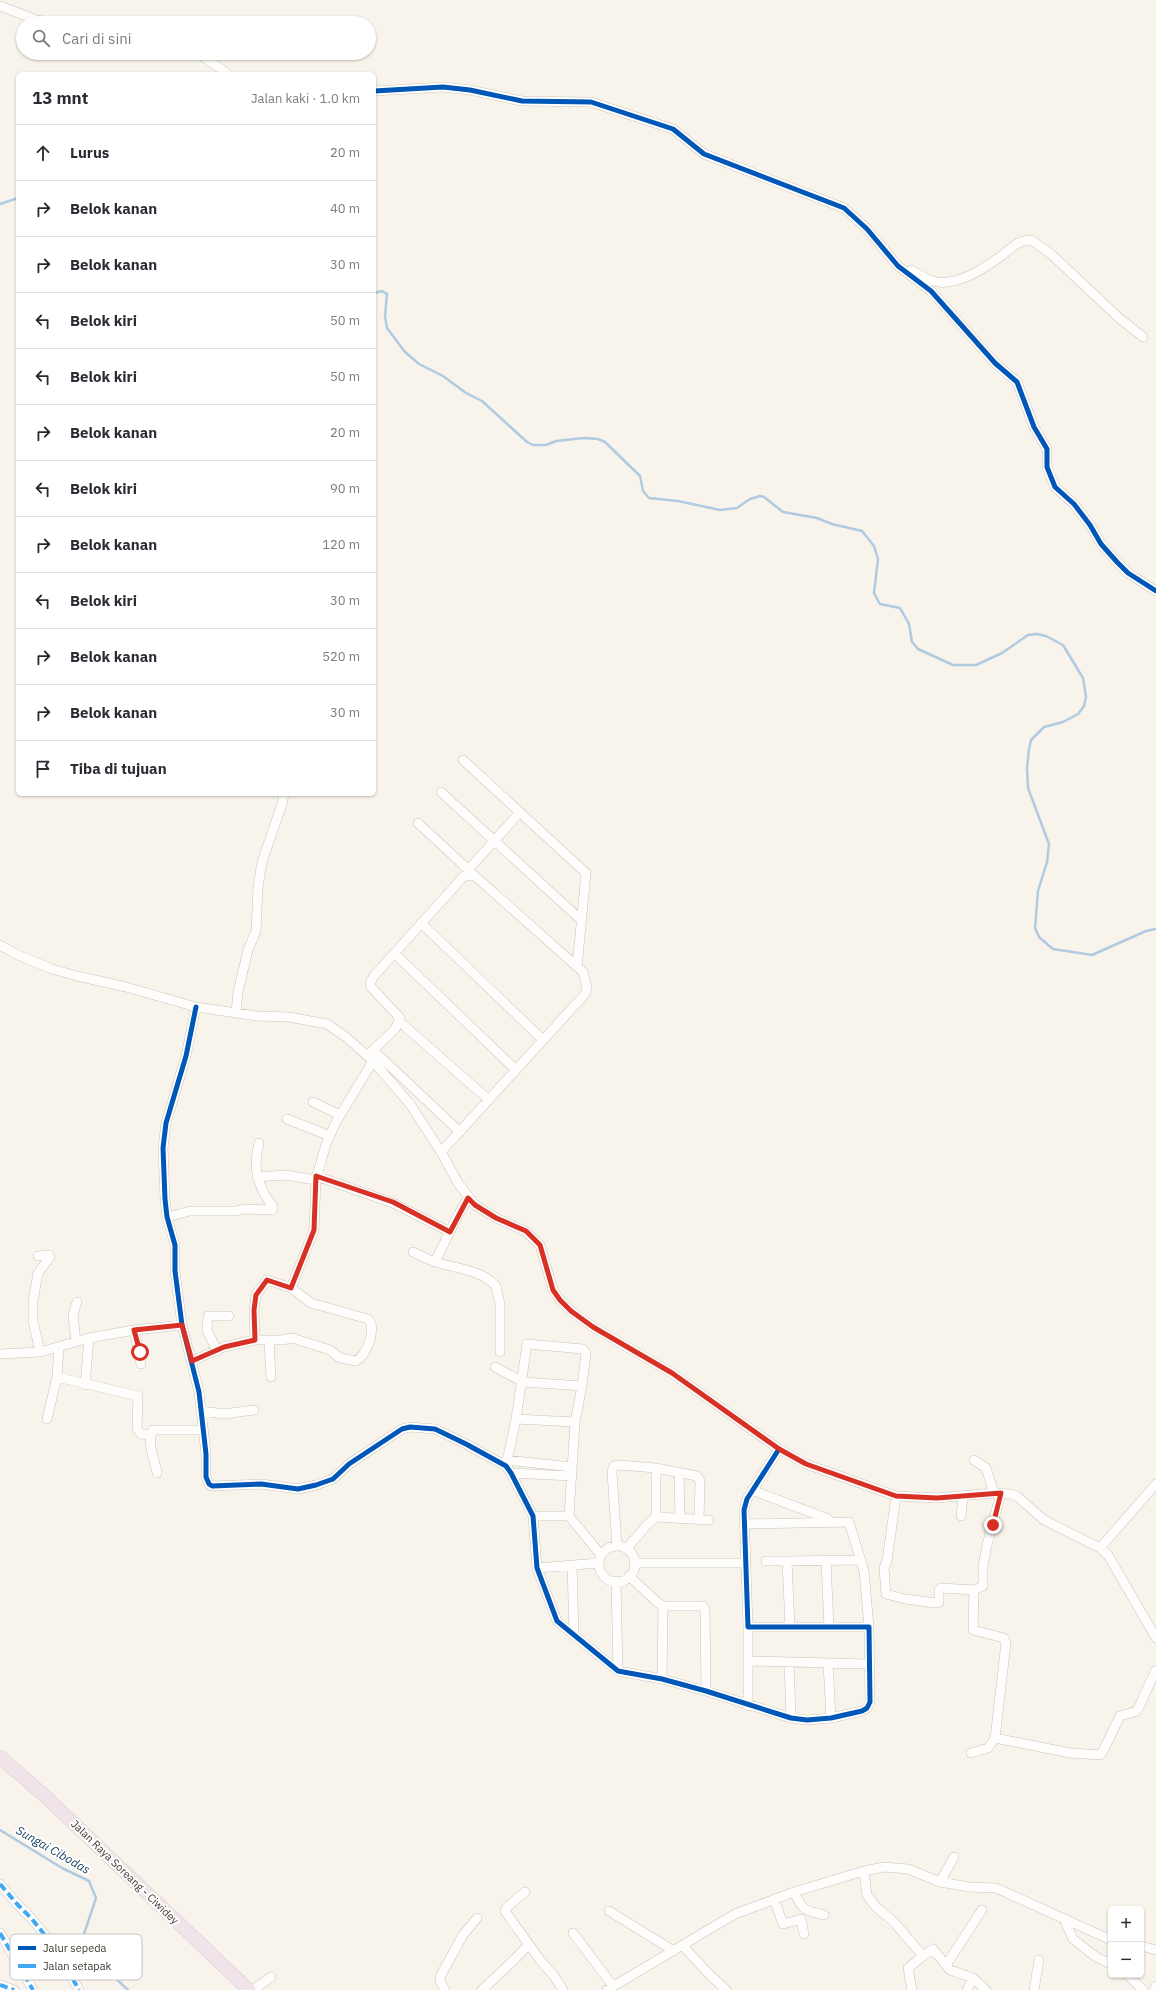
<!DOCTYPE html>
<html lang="id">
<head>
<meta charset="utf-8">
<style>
  body { margin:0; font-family:"IBM Plex Sans",sans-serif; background:#f7f7f7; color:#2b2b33 }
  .controls { position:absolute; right:12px; bottom:12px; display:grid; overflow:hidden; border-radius:6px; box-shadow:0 1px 3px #0004 }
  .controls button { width:36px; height:36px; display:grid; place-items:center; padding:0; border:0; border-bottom:1px solid #e1e1e2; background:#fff; color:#2b2b33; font:20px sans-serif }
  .stop { position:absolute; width:12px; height:12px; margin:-9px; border:3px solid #d93025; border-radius:50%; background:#fff }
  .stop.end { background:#d93025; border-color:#fff; box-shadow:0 1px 4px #0008 }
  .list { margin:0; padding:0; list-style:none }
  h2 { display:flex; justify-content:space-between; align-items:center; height:52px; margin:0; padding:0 16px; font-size:17px }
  h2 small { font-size:13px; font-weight:400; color:#7c7c81 }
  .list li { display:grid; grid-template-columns:26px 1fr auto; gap:12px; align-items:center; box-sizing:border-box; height:56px; padding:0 16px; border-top:1px solid #e1e1e2 }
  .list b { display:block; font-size:15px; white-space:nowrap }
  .list em { font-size:13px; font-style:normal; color:#7c7c81 }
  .icon { flex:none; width:22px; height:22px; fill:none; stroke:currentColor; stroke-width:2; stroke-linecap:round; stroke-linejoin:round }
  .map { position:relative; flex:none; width:1156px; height:1990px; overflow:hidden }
  .search { position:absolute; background:#fff; box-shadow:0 1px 3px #0004; left:16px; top:16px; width:360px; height:44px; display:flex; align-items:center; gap:10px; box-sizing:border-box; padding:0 14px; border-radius:22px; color:#7c7c81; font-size:15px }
  .panel { position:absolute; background:#fff; box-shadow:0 1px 3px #0004; left:16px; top:72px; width:360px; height:724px; border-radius:6px }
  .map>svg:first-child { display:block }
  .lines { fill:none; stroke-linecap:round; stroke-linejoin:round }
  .stream { stroke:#b0cae1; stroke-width:2.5 }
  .minor-casing { stroke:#c9c4bc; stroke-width:10 }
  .highway-casing { stroke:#d2d0ca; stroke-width:14 }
  .minor { stroke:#fefdfc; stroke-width:9 }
  .highway { stroke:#f0e3e9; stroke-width:13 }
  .quiet { stroke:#3fa9f5; stroke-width:4; stroke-dasharray:8 4; stroke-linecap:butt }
  .cycleway-casing { stroke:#fff; stroke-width:8 }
  .cycleway { stroke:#0057b8; stroke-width:5 }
  .route { stroke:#d93025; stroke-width:5 }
  .labels { text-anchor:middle; stroke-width:4; stroke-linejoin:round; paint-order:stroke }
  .street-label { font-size:11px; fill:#3e392f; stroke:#fff }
  .water-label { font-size:12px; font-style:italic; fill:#113e62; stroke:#fff }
  .key { fill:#fff; stroke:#c5c4c1; stroke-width:1 }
  .key-label { font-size:11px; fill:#3e392f }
</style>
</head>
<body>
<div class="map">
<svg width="1156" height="1990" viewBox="0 0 1156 1990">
  <rect width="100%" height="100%" fill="#f8f4eb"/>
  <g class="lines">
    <!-- stream -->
    <path class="stream" d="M0,204L18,198
      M374,293L382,291L387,294L385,316L387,328L405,352L419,364L443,376L466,393L482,401L527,442L533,445H546L556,441L584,438L598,439L605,442L640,476L643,491L649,498L678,501L720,510L737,508L750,499L760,496L764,497L783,512L817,518L832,524L862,531L874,546L878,559L874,593L880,604L900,608L909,624L912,642L918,649L953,665H976L1002,653L1028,635L1037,634L1046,636L1063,645L1083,678L1086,697L1084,706L1078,714L1063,722L1044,727L1031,740L1029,749L1027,768L1028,788L1049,844L1047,862L1038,891L1035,928L1039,937L1053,949L1092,955L1146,931L1156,929
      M0,1830L62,1868L89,1881L96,1898L84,1934L92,1956L128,1990"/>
    <!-- minor casing -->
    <g class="minor-casing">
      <path id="minor" d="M0,6L37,20L53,23
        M198,53L228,74
        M374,91L443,87L470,90L522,101L591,102L673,129L704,154L844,208L867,229L898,266L931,291L995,363L1017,382L1034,427L1047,449V467L1055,487L1074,504L1090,525L1101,544L1117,562L1128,573L1156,591
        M911,270C918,274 925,279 933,281C957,288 986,267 1004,254C1012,247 1019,240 1031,240L1051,254L1119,318L1143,337
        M463,760L586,873L577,967
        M441,792L581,920
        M418,823L475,876
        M468,870L520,812
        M421,923L543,1040
        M0,945L18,955L52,969L77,976L126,987L196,1007L257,1016L289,1017L327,1024L346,1037L373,1061L410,1104L441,1152L458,1183L475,1205L496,1218L525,1231L540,1245L553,1290L560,1300L571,1311L593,1327L672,1373L779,1449L806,1464L896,1496L937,1498L994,1493L1011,1494L1018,1497L1044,1520L1100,1548L1108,1555L1156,1638
        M394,953L516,1070
        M196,1007L186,1056L166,1123L163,1148L165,1199L167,1217L175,1245V1271L182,1325L199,1392L206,1454V1477L209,1484L212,1486L261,1484L298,1489L316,1485L333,1479L349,1464L402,1429L410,1427L435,1429L466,1444L506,1466L511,1473L533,1516L537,1568L557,1621L618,1671L662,1679L706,1691L791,1718L807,1720L831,1718L862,1711L867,1708L870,1702L869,1627H748L744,1510L747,1499L779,1449
        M236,1012L238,992L248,950L256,931L258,887L262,862L282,804L284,794
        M400,1022L489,1100
        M373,1050L460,1132
        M367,1056L395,1029L400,1018L371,987L370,983L374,976L464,876H475L583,972L587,987L585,994L441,1152
        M313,1102L340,1115
        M287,1119L330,1136
        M316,1176L393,1203L450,1232
        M257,1177L285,1175L316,1180
        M167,1217L190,1211H236L244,1209L272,1210L273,1207C258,1187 252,1168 259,1143
        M413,1252C422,1256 430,1261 439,1263C459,1269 481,1270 496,1286L500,1304V1352
        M38,1256L49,1255L50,1257L38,1273L33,1301V1321L40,1352
        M435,1262L456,1219L468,1198
        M134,1330L141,1364
        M255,1340L254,1310L256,1295L267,1280L291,1288L314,1230L316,1180L326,1144L336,1122L373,1061
        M269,1340L271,1377
        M76,1342L73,1315L77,1302
        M217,1351L207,1330L208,1316H229
        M0,1354L40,1352L89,1338L134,1330L182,1325
        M192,1361L224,1347L255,1340H282L292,1338L330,1350L340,1358L356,1361C367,1355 377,1328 368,1319L311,1303L291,1288
        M495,1367L523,1382L582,1386
        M57,1377L138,1396L137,1429L141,1434L150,1435
        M85,1385L89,1338
        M201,1411L224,1414L254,1410
        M47,1419L57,1377L59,1347
        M516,1419L575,1422
        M506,1460L572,1467
        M974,1460L986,1468L994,1493
        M506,1466L516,1419L527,1344L583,1349L586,1353L582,1386L575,1422L569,1516
        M656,1468V1517
        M679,1472L680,1519
        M157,1473C155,1461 146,1441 153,1430H202
        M511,1473L572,1476
        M752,1490L828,1519
        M896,1496L887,1561L884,1568L886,1594L905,1599L936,1603L939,1602V1590L941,1588L974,1590L983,1586V1566L987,1545L1001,1493
        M533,1516H569L601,1555
        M961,1516L963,1497
        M744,1524L849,1522L864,1571L869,1627
        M617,1546L612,1472L614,1466L619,1465L656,1468L697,1476L700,1481L699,1519
        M599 1564a18 18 0 1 1 36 0a18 18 0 1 1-36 0Z
        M1100,1548L1156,1484
        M626,1549L648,1524L656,1517L709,1520
        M766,1561H787
        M826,1561L829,1627
        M634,1563H746
        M572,1565L574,1635
        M537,1568L599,1563
        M629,1576L658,1603L663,1606H703L705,1609L706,1691
        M616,1581L618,1671
        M748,1627V1706
        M790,1627L787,1561L861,1560
        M748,1661L870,1664
        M789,1663L791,1718
        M828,1663L831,1718
        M662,1679L663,1606
        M995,1738L1070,1753L1100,1755L1103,1751L1120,1716L1137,1711L1156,1670
        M971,1753L988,1748L995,1738L1006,1643L1004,1638L973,1630L974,1590
        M864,1871L867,1895L876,1907L894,1922L923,1956L933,1949L950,1970L973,1978L986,1990
        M940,1882L954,1857
        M0,1884L17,1904L32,1919L56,1949L79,1990
        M525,1892L507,1907L505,1911L540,1960L554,1976L563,1990
        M794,1892C802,1910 805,1911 824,1915
        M774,1899L783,1924L801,1919L804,1934
        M609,1911L674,1951
        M1064,1919L1073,1939L1096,1957L1111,1964
        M0,1933L33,1990
        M573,1933L613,1986
        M683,1946L708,1973L726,1990
        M1141,1946L1156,1950
        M946,1965L982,1910
        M1128,1975L1143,1990
        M0,1985L14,1990
        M253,1990L271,1977
        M445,1990L440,1981L441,1975L463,1935L477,1918
        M482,1990L516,1958L528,1945
        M607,1990L735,1914L794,1892L864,1871L884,1867L908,1869L940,1882L969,1887L996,1888L1111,1940
        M912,1990L908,1968L923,1956
        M967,1990L973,1978
        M1034,1990L1039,1960
        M1154,1990L1156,1986"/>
    </g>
    <!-- highway casing -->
    <g class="highway-casing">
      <path id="highway" d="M0,1757L46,1797L249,1990"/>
    </g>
    <!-- minor -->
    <use href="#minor" class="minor"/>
    <!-- highway -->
    <use href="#highway" class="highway"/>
    <!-- quiet -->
    <path class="quiet" d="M0,1884L17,1904L32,1919L56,1949L79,1990
      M0,1933L33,1990
      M0,1985L14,1990"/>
    <!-- cycleway casing -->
    <g class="cycleway-casing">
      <path id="cycleway" d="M374,91L443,87L470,90L522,101L591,102L673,129L704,154L844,208L867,229L898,266L931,291L995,363L1017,382L1034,427L1047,449V467L1055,487L1074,504L1090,525L1101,544L1117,562L1128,573L1156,591
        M196,1007L186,1056L166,1123L163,1148L165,1199L167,1217L175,1245V1271L182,1325L199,1392L206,1454V1477L209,1484L212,1486L261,1484L298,1489L316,1485L333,1479L349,1464L402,1429L410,1427L435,1429L466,1444L506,1466L511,1473L533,1516L537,1568L557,1621L618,1671L662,1679L706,1691L791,1718L807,1720L831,1718L862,1711L867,1708L870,1702L869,1627H748L744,1510L747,1499L779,1449"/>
    </g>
    <!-- cycleway -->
    <use href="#cycleway" class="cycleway"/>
  </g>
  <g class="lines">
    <!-- route -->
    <path class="route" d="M140,1352L134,1330L182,1325L192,1361L224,1347L255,1340L254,1310L256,1295L267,1280L291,1288L314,1230L316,1176L393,1202L450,1232L468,1198L475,1205L496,1218L526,1231L540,1245L553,1290L560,1300L571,1311L593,1327L672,1373L779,1449L806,1464L896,1496L937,1498L1001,1493L993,1525"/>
  </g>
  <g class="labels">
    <!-- street labels -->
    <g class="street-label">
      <text transform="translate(125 1872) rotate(44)" y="4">Jalan Raya Soreang - Ciwidey</text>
    </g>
    <!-- water labels -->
    <g class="water-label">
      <text transform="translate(53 1850) rotate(30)" y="4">Sungai Cibodas</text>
    </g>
  </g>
  <!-- legend -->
  <rect x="10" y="1934" width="132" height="46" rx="6" class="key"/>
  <rect x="18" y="1946" width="18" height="4" fill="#0057b8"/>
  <rect x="18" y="1964" width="18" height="4" fill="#3fa9f5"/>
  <g class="key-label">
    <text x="43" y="1952">Jalur sepeda</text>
    <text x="43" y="1970">Jalan setapak</text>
  </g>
</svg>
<div class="controls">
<button>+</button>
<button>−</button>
</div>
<div class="stop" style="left:140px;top:1352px"></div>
<div class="stop end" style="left:993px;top:1525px"></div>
<div class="search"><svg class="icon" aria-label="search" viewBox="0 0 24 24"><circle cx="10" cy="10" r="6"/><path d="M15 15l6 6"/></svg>Cari di sini</div>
<section class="panel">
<h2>13 mnt<small>Jalan kaki · 1.0 km</small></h2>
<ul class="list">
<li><svg class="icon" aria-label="ahead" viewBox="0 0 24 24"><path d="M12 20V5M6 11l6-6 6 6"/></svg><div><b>Lurus</b></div><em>20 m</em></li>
<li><svg class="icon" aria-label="right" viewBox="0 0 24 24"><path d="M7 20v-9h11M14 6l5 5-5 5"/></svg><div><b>Belok kanan</b></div><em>40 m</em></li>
<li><svg class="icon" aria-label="right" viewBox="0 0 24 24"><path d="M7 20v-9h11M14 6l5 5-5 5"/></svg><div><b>Belok kanan</b></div><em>30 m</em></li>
<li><svg class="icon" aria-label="left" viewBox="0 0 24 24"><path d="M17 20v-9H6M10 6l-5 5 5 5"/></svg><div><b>Belok kiri</b></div><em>50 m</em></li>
<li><svg class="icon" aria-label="left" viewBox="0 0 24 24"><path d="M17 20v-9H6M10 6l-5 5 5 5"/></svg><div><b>Belok kiri</b></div><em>50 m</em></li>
<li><svg class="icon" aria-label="right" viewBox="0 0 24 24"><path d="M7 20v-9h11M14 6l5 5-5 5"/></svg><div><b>Belok kanan</b></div><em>20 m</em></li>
<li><svg class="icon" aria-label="left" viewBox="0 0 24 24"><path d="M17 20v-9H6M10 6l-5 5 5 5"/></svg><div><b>Belok kiri</b></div><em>90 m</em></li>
<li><svg class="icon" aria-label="right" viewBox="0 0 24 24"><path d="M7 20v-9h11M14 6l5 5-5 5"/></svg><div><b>Belok kanan</b></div><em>120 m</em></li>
<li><svg class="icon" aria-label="left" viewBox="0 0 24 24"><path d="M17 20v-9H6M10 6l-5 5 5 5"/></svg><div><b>Belok kiri</b></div><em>30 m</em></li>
<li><svg class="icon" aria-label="right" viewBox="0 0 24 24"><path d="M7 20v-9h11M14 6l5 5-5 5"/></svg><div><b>Belok kanan</b></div><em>520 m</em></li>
<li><svg class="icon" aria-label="right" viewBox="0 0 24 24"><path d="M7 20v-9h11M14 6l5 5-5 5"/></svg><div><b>Belok kanan</b></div><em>30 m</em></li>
<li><svg class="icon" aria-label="arrive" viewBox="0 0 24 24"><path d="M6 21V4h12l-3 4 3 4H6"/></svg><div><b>Tiba di tujuan</b></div></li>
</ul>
</section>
</div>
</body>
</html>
